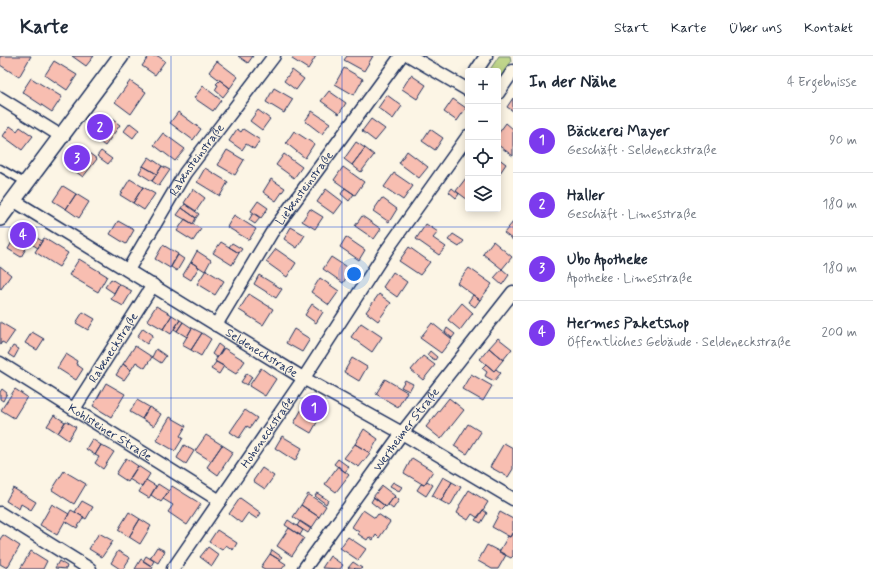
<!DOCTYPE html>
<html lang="de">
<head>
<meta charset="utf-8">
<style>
  body { margin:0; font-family:Mynerve,sans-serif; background:#f2f2f3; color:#1f2937 }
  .controls { position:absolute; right:12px; top:12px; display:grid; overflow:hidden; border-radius:4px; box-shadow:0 2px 10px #0003 }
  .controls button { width:36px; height:36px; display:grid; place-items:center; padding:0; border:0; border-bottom:1px solid #e0e1e3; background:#fff; color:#1f2937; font:20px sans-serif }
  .you { position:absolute; left:354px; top:218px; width:14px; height:14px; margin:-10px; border:3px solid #fff; border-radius:50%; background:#1a73e8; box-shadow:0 0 0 6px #1a73e833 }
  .badge { display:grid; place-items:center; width:26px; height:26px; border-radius:50%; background:#7c3aed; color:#fff; font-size:13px; font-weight:700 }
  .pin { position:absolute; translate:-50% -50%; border:2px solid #fff; box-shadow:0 1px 4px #0006 }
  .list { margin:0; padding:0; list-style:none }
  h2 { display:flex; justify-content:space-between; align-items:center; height:52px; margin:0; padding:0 16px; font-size:17px }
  h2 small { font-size:13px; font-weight:400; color:#747a83 }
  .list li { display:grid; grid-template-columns:26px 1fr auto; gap:12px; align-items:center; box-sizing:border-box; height:64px; padding:0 16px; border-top:1px solid #e0e1e3 }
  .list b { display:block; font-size:15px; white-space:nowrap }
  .list p { margin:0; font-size:13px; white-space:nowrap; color:#747a83 }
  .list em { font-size:13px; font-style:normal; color:#747a83 }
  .icon { flex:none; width:22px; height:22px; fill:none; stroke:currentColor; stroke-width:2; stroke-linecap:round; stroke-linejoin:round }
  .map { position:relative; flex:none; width:513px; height:513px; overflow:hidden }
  header { display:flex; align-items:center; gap:24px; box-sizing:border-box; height:56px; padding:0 20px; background:#fff; border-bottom:1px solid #e0e1e3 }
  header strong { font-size:19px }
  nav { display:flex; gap:22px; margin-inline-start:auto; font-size:14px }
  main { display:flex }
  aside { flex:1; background:#fff }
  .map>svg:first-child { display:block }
  .green { fill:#bfd58b; stroke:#6d8274 }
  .building { fill:#f8beb1; stroke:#1b2f5e }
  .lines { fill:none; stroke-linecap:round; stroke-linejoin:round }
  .service-casing { stroke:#1b2f5e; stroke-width:9 }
  .minor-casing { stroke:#1b2f5e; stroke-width:15 }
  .tertiary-casing { stroke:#1b2f5e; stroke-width:18 }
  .service { stroke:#fcf5e5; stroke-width:6 }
  .minor { stroke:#fcf5e5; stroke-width:12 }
  .tertiary { stroke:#fcf5e5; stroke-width:15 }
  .grid { fill:none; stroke:#1d4ed8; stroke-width:1; stroke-opacity:0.55 }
  .labels { text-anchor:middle; stroke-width:3; stroke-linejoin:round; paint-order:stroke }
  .street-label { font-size:12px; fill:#1b2f5e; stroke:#fcf5e5 }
</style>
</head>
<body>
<header>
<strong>Karte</strong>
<nav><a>Start</a><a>Karte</a><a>Über uns</a><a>Kontakt</a></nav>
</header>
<main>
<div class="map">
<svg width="513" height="513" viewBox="0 0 513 513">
  <rect width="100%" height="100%" fill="#fcf5e5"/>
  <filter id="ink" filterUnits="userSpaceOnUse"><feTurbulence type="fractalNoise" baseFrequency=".025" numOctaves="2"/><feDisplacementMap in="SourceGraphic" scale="8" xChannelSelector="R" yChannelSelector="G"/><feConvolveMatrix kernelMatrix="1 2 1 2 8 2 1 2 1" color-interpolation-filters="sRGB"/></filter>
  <g filter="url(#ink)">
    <!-- green -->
    <path class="green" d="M499,0H510L511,6L498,25V15H489Z"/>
    <!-- building -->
    <path class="building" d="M0,0H31L19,21L0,9Z
      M72,0H94L86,10Z
      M149,0H158L165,5L155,19L142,10Z
      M238,0H253L248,7Z
      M294,0H316L308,13L292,3Z
      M347,0H373L364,15L344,4Z
      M54,5L77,19L67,34L45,19Z
      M217,5L238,21L230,32L209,16Z
      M344,12L363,23L354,39L335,28Z
      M292,14L304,23L296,34L284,25Z
      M411,19L426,29L417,43L402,33Z
      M31,22L62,41L52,56L22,36Z
      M220,24L230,32L223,41L215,34L218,29L216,28Z
      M130,25L146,36L131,58L115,46Z
      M203,30L221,44L213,55L194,42Z
      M274,32L293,43L284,57L266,46Z
      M329,35L346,47L339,58L321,45Z
      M387,39L402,50L393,63L378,52Z
      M513,42V55L507,51Z
      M453,43L466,52L457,65L444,56Z
      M258,54L270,63L262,74L250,65Z
      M312,55L330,67L322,78L305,65Z
      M178,56L201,73L193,84L170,67Z
      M106,59L120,69L105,90L91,80Z
      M371,63L385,73L375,85L362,75Z
      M130,67L139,74L133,82L124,75Z
      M506,67L513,73V100L498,89V78Z
      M10,70L17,75L20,71L33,80L22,94L3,80Z
      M237,73L241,76L243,73L260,84L254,93L246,88L242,94L229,85Z
      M430,73L443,82L435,94L422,85Z
      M294,75L314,88L305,102L286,87Z
      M163,77L185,93L175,105L154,89Z
      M356,86L365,92L352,109L344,103Z
      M82,92L97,103L83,121L68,110Z
      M365,92L374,99L361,116L352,109Z
      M227,94L244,104L235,119L218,109Z
      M101,95L112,103L108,108L97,100Z
      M407,95L428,111L419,122L399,107Z
      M284,98L302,111L294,122L276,109Z
      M149,101L162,110L157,118L143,110Z
      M498,102L506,108L498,120Z
      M143,110L157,118L152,125L139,117Z
      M162,110L170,114L159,130L152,125Z
      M343,111L364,126L355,139L334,124Z
      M205,112L228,126L220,140L197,126Z
      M394,117L413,130L403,144L384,131Z
      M466,122L468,123V144L456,135Z
      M130,123L143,131L133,147L120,139Z
      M271,123L285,132L276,145L263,136Z
      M63,130L76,138L66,153L53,145Z
      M143,131L155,138L144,154L133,147Z
      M345,132L354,138L349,145L341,138Z
      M452,132L459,138L456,142L449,136Z
      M193,133L205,142L196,155L184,147Z
      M326,133L343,146L334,158L317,146Z
      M76,138L89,146L79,162L66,153Z
      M382,142L397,153L389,166L373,155Z
      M258,145L268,152L261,162L251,155Z
      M185,148L199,158L196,162L182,152Z
      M182,152L196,162L193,168L177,159Z
      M310,153L323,161L315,173L302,165Z
      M253,157L260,162L255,168L249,164Z
      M234,159L256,173L249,184L227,171Z
      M362,160L381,173L374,183L355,170Z
      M185,163L201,173L193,185L177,175Z
      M118,165L134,174L126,188L110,178Z
      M513,166V184L504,177Z
      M426,168L438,176L433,182L446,191L439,199L416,183Z
      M22,169L35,177L21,201L8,193Z
      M291,171L305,179L297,192L284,183Z
      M453,178L464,185L459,191L448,184Z
      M34,180L42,185L38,192L30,187Z
      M346,181L365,194L359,204L340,191Z
      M44,182L68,197L59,211L35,196Z
      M493,185L512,201L502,213L483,198Z
      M221,186L239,197L232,209L213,197Z
      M232,187L242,193L239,197L229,191Z
      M163,189L178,198L170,212L155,203Z
      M409,191L430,206L420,219L399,205Z
      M276,193L296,207L287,221L266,206Z
      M197,195L211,204L205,215L191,206Z
      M178,199L184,203L177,215L171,211Z
      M331,201L351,214L343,227L323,213Z
      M79,203L107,220L98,236L69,219Z
      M191,206L199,211L191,224L183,219Z
      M0,210L11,219L1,233L0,232Z
      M469,212L492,228L480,244L457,227Z
      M502,213L509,219L502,229L494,222Z
      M206,214L224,225L215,239L197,228Z
      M393,216L407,226L397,241L383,231Z
      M259,219L282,233L276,242L254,228Z
      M320,222L339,235L329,249L311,236Z
      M111,223L119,228L114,237L105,231Z
      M119,228L132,235L123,250L111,243Z
      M249,238L273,253L263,269L239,254Z
      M379,238L391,247L378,265L366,256Z
      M473,239L480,244L475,251L468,246Z
      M462,247L473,257L460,274L448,264Z
      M312,248L323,256L316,267L305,259Z
      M156,250L172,259L163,273L147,264Z
      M83,256L95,263L88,274L76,267Z
      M172,259L180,264L171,278L163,273Z
      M180,264L183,266L177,275L174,273Z
      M0,266L15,275L6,288L2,286L0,289Z
      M183,266L192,272L187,281L177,275Z
      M361,267L382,281L372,296L351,281Z
      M432,267L452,283L441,297L420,282Z
      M143,272L153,279L147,288L137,281Z
      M192,272L202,277L191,294L182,289Z
      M447,272L455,278L452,282L445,276Z
      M294,273L310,283L302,296L286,287Z
      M32,276L44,283L37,294L25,287Z
      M202,277L211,283L201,300L191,294Z
      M498,282L512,293L503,304L489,292Z
      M218,288L223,292L217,302L212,298Z
      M13,290L19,293L14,302L8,298Z
      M135,290L152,301L145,312L136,306L131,314L123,308Z
      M224,292L245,305L236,318L215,305Z
      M489,292L503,304L494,315L480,303Z
      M156,293L166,300L161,307L152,301Z
      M430,295L437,301L435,304L427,299Z
      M66,298L77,305L76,308L83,313L76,324L57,312Z
      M423,300L435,309L423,324L411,314Z
      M352,302L367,311L359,325L344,316Z
      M216,306L224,310L219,318L211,313Z
      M123,308L131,314L124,324L116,319Z
      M486,308L494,315L496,313L501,317L494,325L485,320L487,316L482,312Z
      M261,312L276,323L265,340L249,330Z
      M247,317L252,321L247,329L241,326Z
      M471,318L492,330L483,345L462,333Z
      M385,323L407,336L398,351L376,338Z
      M405,324L413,328L409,335L401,331Z
      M106,327L125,338L111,361L93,350Z
      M2,333L7,337L3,345L0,343V336Z
      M15,333L27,341L14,362L1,354Z
      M308,342L325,352L311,377L294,367Z
      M449,342L464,354L441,383L426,371Z
      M137,344L149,351L142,363L130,356Z
      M149,351L161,358L154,370L142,363Z
      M245,354L257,362L250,372L247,370L239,382L230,376Z
      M54,359L65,366L58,377L47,370Z
      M170,361L186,370L180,380L183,382L175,395L156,384Z
      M66,365L76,371L68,384L58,377Z
      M468,368L481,376L467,398L454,390Z
      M364,373L378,383L370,397L355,388Z
      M206,379L222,389L211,405L195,395Z
      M282,380L302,392L295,405L275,392Z
      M92,383L101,389L95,399L86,393Z
      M504,387L513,392V413L508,421L490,411Z
      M355,388L370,397L359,411L344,402Z
      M101,389L114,396L103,413L95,407L99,401L95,399Z
      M184,389L194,395L186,408L177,402Z
      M222,389L233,396L218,419L207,411Z
      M126,402L138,410L128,426L116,418Z
      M412,402L433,415L424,429L404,417Z
      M338,403L349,411L345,416L334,408Z
      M138,410L150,418L142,431L129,423Z
      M338,410L349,419L336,436L325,428Z
      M262,412L274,420L265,433L253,425Z
      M64,415L86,428L74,448L52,434Z
      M443,421L452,426L441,445L432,440Z
      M146,424L156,430L149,442L139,436Z
      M427,425L433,429L426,440L417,434L421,428L424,429Z
      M393,426L402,431L399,435L390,430Z
      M452,426L461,431L450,450L441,445Z
      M158,428L169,435L161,446L151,439Z
      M172,430L201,448L187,469L168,456L173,449L163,443Z
      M382,430L395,440L386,451L373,441Z
      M13,432L36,446L31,454L21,448L19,453L6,445Z
      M469,434L488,446L478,462L472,458L468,464L457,457L460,451L459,450Z
      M317,437L328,444L326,448L315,440Z
      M308,438L326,450L319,461L301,449Z
      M374,441L385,450L381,454L371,446Z
      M394,441L399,444L393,453L388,449Z
      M240,442L261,457L257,463L248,457L241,467L229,458Z
      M82,445L93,451L86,463L75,456Z
      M52,448L69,458L57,479L40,469Z
      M301,449L319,461L311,473L293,461Z
      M71,454L84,461L77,472L65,465Z
      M363,454L375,462L378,458L390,466L379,482L376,479L373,484L369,481L367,484L358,478L359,476L352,471Z
      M483,454L487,457L481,467L475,464Z
      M129,456L140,463L129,481L118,474Z
      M500,456L513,463V475L510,481L492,471Z
      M140,463L151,470L140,488L129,481Z
      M288,464L303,474L300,479L285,469Z
      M300,465L311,472L308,477L297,470Z
      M289,472L304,482L292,500L277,490Z
      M217,474L237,487L233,494L226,489L222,494L209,486Z
      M513,476V500L511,502L499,496L508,480L510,481Z
      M99,477L113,485L102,501L89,493Z
      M3,479L20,490L7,512L0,508V483Z
      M348,481L366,493L358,504L340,492Z
      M487,489L506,499L498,513H492L478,505Z
      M157,491L165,495L158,507L150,502Z
      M208,491L219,499L212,510L200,501Z
      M272,494L282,501L280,504L270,498Z
      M31,495L47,505L43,513H20Z
      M118,495L130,502L123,513H120L111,507Z
      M270,498L286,508L282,513H265L261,511Z
      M146,500L154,505L151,510L143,505Z
      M330,500L343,509L340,513L322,512Z
      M141,503L153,511L152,513H135Z
      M59,505L67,510L66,513L55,512Z
      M353,506L362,512L361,513L348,512Z"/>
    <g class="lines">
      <!-- service casing -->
      <g class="service-casing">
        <path id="service" d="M0,112L26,127"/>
      </g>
      <!-- minor casing -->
      <g class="minor-casing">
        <g id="minor">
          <path d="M410,0L468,34"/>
          <path d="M476,15L486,0"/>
          <path d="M498,37L513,15"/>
          <path d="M0,42L61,80"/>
          <path id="s1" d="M13,144L303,322L402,377L513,443"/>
          <path id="s2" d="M128,214L185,117L274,0"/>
          <path id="s3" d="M216,269L272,176L401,0"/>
          <path id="s4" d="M0,307L220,445"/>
          <path id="s5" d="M74,353L153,229"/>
          <path d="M0,457L90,513"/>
          <path id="s6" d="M173,513L298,331L386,195L468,80"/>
          <path id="s7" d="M304,513L402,377L513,236"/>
        </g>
      </g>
      <!-- tertiary casing -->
      <g class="tertiary-casing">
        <path id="tertiary" d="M0,162L121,0"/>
      </g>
      <!-- service -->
      <use href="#service" class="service"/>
      <!-- minor -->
      <use href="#minor" class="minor"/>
      <!-- tertiary -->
      <use href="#tertiary" class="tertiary"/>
    </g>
  </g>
  <!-- grid -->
  <path class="grid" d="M171,0V513M342,0V513M0,171H513M0,342H513"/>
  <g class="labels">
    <!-- street labels -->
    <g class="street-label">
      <text dy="4" stroke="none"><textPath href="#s2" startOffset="130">Rabensteinstraße</textPath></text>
      <text dy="4" stroke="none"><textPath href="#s3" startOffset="163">Liebensteinstraße</textPath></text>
      <text dy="4" stroke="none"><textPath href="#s5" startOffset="73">Rabeneckstraße</textPath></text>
      <text dy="4" stroke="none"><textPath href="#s1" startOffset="292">Seldeneckstraße</textPath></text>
      <text dy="4" stroke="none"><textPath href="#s7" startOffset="173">Wertheimer Straße</textPath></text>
      <text dy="4" stroke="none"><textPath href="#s4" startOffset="130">Kohlsteiner Straße</textPath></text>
      <text dy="4" stroke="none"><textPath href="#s6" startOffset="166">Hoheneckstraße</textPath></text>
    </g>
  </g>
</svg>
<div class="controls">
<button>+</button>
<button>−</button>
<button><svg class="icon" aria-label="locate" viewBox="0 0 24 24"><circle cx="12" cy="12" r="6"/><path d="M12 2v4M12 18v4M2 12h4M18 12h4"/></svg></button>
<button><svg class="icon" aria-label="layers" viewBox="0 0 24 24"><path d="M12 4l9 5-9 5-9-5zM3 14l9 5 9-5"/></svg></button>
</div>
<div class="you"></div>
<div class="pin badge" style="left:314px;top:352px">1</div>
<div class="pin badge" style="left:100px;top:71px">2</div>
<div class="pin badge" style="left:77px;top:102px">3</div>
<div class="pin badge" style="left:23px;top:179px">4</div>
</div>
<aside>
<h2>In der Nähe<small>4 Ergebnisse</small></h2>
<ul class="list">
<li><span class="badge">1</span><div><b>Bäckerei Mayer</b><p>Geschäft · Seldeneckstraße</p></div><em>90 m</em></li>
<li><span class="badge">2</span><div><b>Haller</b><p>Geschäft · Limesstraße</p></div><em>180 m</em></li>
<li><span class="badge">3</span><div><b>Ubo Apotheke</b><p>Apotheke · Limesstraße</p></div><em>180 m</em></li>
<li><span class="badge">4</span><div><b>Hermes Paketshop</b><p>Öffentliches Gebäude · Seldeneckstraße</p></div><em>200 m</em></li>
</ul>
</aside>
</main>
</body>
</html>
